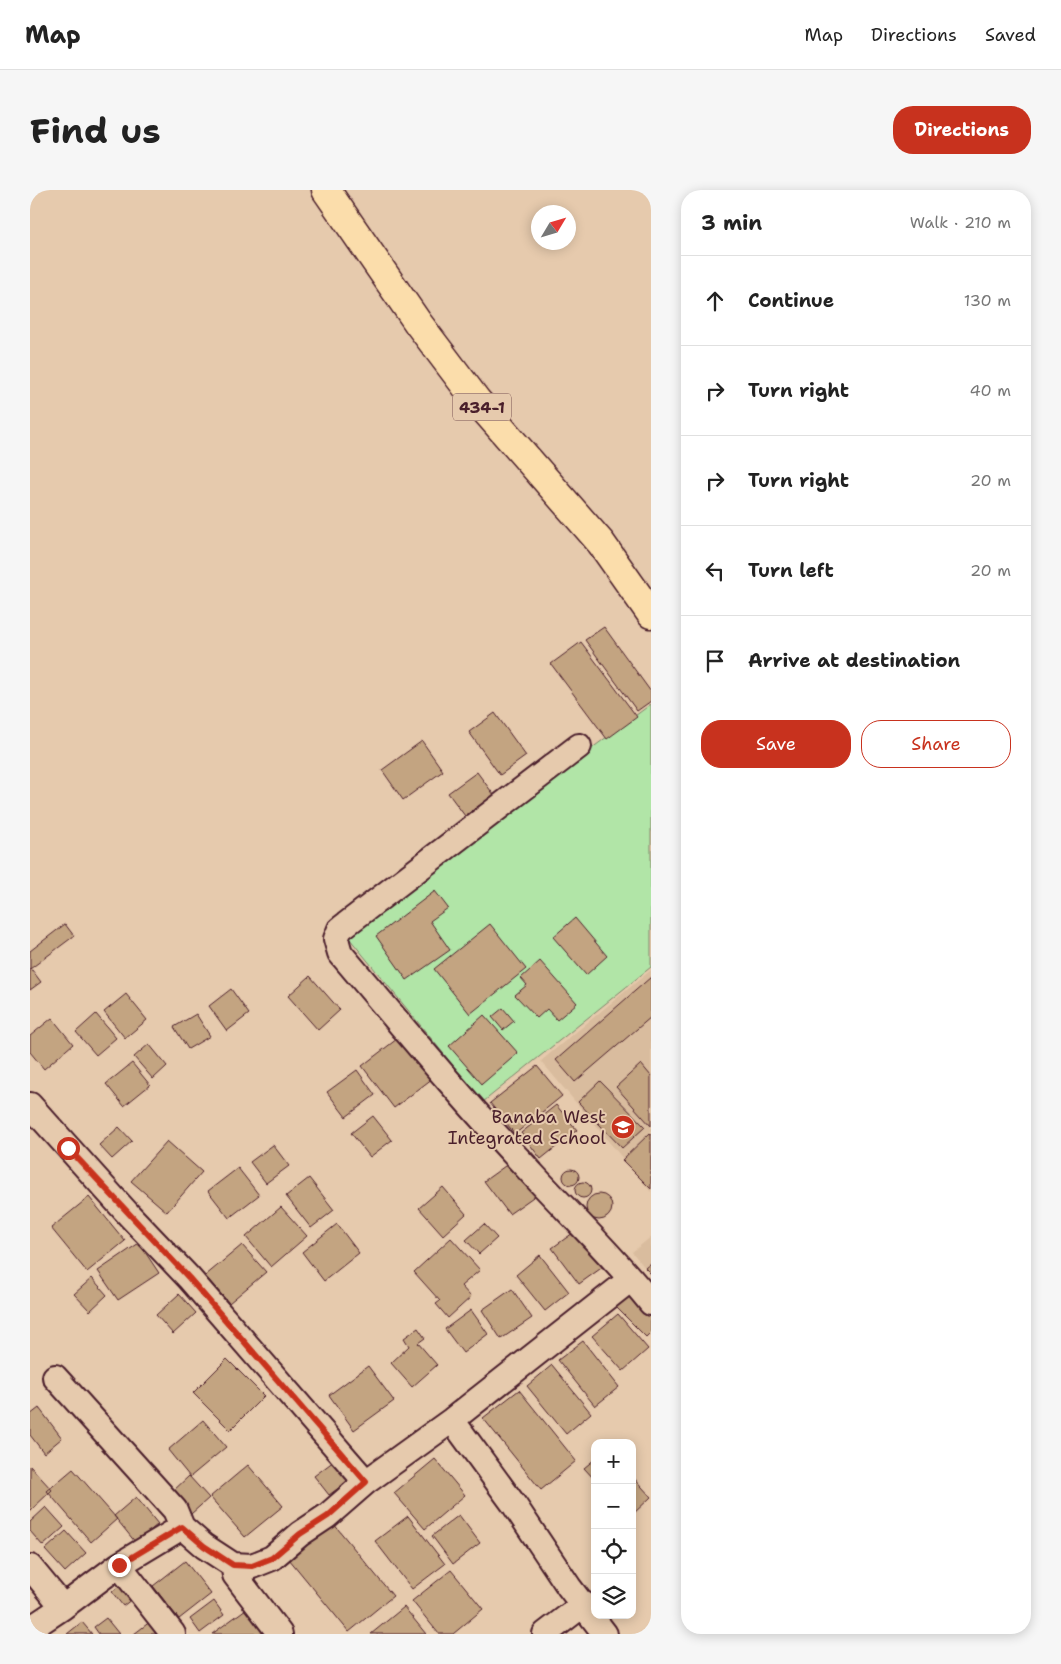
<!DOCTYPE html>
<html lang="en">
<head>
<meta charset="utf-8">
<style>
  body { margin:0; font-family:"Shantell Sans",sans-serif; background:#f6f6f6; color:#222 }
  .controls { position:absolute; right:15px; bottom:15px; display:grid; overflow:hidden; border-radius:10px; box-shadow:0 2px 12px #0003 }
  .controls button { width:45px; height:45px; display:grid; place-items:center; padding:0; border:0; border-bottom:1px solid #e0e0e0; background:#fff; color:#222; font:25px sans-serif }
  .compass { position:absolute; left:501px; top:15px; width:45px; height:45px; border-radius:50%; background:#fff; box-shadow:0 2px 12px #0003; rotate:52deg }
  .stop { position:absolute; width:15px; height:15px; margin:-11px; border:4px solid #c8321e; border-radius:50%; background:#fff }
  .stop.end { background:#c8321e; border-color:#fff; box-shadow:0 1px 5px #0008 }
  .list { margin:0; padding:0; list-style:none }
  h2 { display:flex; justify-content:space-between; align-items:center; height:65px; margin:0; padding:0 20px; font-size:21px }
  h2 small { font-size:16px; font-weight:400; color:#767676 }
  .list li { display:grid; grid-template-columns:32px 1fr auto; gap:15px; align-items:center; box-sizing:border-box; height:90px; padding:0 20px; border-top:1px solid #e0e0e0 }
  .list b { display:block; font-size:19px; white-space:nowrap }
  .list em { font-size:16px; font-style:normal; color:#767676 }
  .actions { display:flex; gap:10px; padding:15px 20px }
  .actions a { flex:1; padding:11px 0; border:1px solid #c8321e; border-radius:20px; text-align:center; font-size:18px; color:#c8321e }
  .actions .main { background:#c8321e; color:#fff }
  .icon { flex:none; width:28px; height:28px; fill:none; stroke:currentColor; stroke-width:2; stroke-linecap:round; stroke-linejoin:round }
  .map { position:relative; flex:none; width:621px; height:1444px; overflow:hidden; border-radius:20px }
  header { display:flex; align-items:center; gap:30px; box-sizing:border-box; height:70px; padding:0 25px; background:#fff; border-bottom:1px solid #e0e0e0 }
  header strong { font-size:24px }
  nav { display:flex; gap:28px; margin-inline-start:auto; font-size:18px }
  .intro { display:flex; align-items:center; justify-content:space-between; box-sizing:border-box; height:120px; padding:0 30px }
  h1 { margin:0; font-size:35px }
  .button { padding:12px 22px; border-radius:20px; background:#c8321e; color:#fff; font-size:18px; font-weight:700 }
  main { display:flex; gap:30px; padding:0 30px }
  aside { flex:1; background:#fff; border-radius:20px; box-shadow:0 2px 12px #0003 }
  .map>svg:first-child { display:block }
  .built { fill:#d9bc9e }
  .green { fill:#b1e5a7; stroke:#7e8269 }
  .building { fill:#c3a481; stroke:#4a1f2b }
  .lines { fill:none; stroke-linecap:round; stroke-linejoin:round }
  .street-casing { stroke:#4a1f2b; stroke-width:28 }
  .primary-casing { stroke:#4a1f2b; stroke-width:31 }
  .street { stroke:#e6caad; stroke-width:24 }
  .primary { stroke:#fbddab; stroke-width:28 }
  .route { stroke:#c8321e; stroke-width:6 }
  .labels { text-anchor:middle; stroke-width:4; stroke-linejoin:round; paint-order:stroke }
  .shield { fill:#e6caad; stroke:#795252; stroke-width:1 }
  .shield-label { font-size:16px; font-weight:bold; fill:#4a1f2b }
  .poi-label { font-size:18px; fill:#4a1f2b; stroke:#e6caad; text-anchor:end }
</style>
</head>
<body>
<header>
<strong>Map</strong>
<nav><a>Map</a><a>Directions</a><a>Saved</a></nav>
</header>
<div class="intro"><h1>Find us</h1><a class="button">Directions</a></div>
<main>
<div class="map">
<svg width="621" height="1444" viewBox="0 0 621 1444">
  <rect width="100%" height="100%" fill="#e6caad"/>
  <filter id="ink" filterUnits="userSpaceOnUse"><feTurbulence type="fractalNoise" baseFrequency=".02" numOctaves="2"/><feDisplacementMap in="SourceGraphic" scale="10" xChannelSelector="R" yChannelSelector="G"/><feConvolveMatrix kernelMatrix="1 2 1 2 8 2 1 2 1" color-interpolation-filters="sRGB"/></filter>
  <g filter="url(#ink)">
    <!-- built -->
    <path class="built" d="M621,780V1002L511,871Z
      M621,1047V1085L602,1062Z"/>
    <!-- green -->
    <path class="green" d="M621,514V777L453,912L315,743Z"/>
    <!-- building -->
    <path class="building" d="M574,437L621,502V511L607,521L555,450Z
      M551,452L607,527L577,549L521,474Z
      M465,523L496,566L470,585L439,542Z
      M392,551L413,581L373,610L352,580Z
      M447,582L464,605L435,626L418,603Z
      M405,701L418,718L400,731L420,760L377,790L346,746Z
      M545,728L577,766L556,785L523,747Z
      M35,734L44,746L0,779V761Z
      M460,734L496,779L440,824L404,779Z
      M510,771L547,813L527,830L517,819L507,828L485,805L497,795L491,788Z
      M2,780L11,792L0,800V781Z
      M280,786L310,820L288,840L258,806Z
      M621,787V827L545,892L526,870Z
      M201,799L219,824L197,841L179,816Z
      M96,804L117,830L95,848L74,822Z
      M473,818L484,831L473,840L462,827Z
      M66,824L86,848L66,865L46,842Z
      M166,824L180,846L158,859L144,837Z
      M454,825L488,863L452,894L419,856Z
      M22,828L43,854L14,879L0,862V846Z
      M376,842L407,885L364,918L332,876Z
      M119,854L137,876L123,889L104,867Z
      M102,873L120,895L94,916L76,894Z
      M611,874L621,886V936L586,897Z
      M507,876L532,906L485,944L460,913Z
      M327,880L345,905L316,927L297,902Z
      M570,891L615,937L592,958L548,912Z
      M526,915L547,940L511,969L491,943Z
      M343,926L362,950L340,967L321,943Z
      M89,937L102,951L82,969L69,955Z
      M620,943L621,944V999L592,970Z
      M137,951L172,982L137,1022L101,991Z
      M243,955L259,976L236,993L220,972Z
      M499,959L512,974L502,981L490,966Z
      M482,971L506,1005L479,1024L454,991Z
      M208,978L229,1005L199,1028L178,1001Z
      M533 987a8 8 0 1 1 16 0a8 8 0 1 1-16 0Z
      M279,988L304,1020L281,1038L256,1006Z
      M545 1000a8 8 0 1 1 16 0a8 8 0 1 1-16 0Z
      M413,997L436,1024L413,1045L389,1018Z
      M556 1017a13 13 0 1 1 26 0a13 13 0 1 1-26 0Z
      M59,1007L95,1051L57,1082L21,1038Z
      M251,1017L277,1046L241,1077L216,1047Z
      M307,1034L329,1063L294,1091L272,1062Z
      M454,1034L467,1048L449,1064L436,1050Z
      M550,1038L577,1074L549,1094L522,1058Z
      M421,1048L450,1080L431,1096L441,1107L418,1128L406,1114L410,1111L384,1082Z
      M109,1053L129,1083L88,1110L68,1081Z
      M212,1055L236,1082L199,1113L175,1086Z
      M510,1065L539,1102L515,1121L486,1085Z
      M621,1073V1084L615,1078Z
      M62,1088L77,1105L60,1121L44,1104Z
      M482,1099L502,1128L471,1149L452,1120Z
      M149,1104L166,1123L143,1144L126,1125Z
      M598,1105L621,1128V1142L616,1147L586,1117Z
      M441,1120L458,1144L433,1163L415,1139Z
      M588,1124L618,1159L593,1181L562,1146Z
      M388,1138L395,1148L388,1153L407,1175L382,1197L361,1173L379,1156L374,1148Z
      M553,1151L589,1197L565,1216L528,1170Z
      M197,1169L234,1206L200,1240L163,1203Z
      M522,1175L561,1223L536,1244L497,1196Z
      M338,1176L364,1211L324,1240L299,1205Z
      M489,1200L546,1271L511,1300L453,1228Z
      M9,1218L32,1248L14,1263L0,1245V1225Z
      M173,1230L196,1257L160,1287L138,1260Z
      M405,1269L435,1305L395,1339L364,1303Z
      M565,1269V1290L554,1278Z
      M304,1271L318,1291L299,1305L284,1286Z
      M218,1275L253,1316L215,1347L180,1307Z
      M0,1276L22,1300L0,1321Z
      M43,1279L87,1329L61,1352L17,1301Z
      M159,1286L179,1308L161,1324L142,1302Z
      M602,1286L621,1307L602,1325Z
      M106,1307L128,1334L106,1353L84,1326Z
      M16,1317L34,1337L13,1356L0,1341V1332Z
      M429,1325L450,1353L423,1374L402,1346Z
      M378,1326L415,1374L382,1399L345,1351Z
      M303,1333L363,1406L319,1442L259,1369Z
      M36,1341L56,1363L35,1382L15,1360Z
      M155,1371L181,1404L149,1429L123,1396Z
      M421,1380L453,1419L423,1444H409L382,1411Z
      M95,1391L106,1406L93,1416L82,1402Z
      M184,1411L194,1425L170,1443L160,1429Z
      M220,1416L240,1444H182Z
      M374,1417L396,1444H341Z
      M76,1428L89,1444H69L64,1437Z
      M125,1428L138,1444H104Z
      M52,1432L62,1444H37Z"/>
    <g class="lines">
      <!-- street casing -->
      <g class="street-casing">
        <path id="street" d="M549,556L310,739L306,749L310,763C371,835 431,908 496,977C537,1022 583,1065 621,1113
          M0,915L99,1025L159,1088L336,1292
          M25,1187L145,1320L152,1337
          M422,1230L485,1316L539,1397L575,1444
          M89,1375L143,1444
          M203,1375L205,1385L250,1444
          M0,1377L33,1417
          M0,1439L33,1417L89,1375L152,1337L174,1356L203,1375L222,1376L242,1368L270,1344L297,1326L336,1292L422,1230L601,1089
          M515,1444L554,1414"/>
      </g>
      <!-- primary casing -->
      <g class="primary-casing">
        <path id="primary" d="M296,0L388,133L447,211L571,353L621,424"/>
      </g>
      <!-- street -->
      <use href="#street" class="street"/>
      <!-- primary -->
      <use href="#primary" class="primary"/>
    </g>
  </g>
  <g class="lines" filter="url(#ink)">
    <!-- route -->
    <path class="route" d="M38,958L159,1088L336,1292L298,1326L270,1344L242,1368L222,1376L203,1375L174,1356L152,1337L89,1375"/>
  </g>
  <!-- icons -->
  <defs>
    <g id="school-disc" transform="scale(1.25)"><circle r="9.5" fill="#c8321e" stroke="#e6caad"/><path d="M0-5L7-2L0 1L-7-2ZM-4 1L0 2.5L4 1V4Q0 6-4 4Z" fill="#fff"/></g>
  </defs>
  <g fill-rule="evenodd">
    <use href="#school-disc" x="593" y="937"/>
  </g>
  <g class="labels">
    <!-- shield labels -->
    <rect class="shield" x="423" y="203.5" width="58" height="27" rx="4"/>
    <g class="shield-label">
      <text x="452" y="223">434-1</text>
    </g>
    <!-- poi labels -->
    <g class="poi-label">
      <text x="576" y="933">Banaba West<tspan x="576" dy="21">Integrated School</tspan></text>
    </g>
  </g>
</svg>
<div class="controls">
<button>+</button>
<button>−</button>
<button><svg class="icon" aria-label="locate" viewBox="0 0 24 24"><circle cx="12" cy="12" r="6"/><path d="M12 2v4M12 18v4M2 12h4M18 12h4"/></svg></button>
<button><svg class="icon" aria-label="layers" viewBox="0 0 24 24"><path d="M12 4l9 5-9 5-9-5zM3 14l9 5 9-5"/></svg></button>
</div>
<svg class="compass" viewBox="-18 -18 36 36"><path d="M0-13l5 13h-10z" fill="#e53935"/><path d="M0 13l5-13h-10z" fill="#767676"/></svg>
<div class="stop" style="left:38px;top:958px"></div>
<div class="stop end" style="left:89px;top:1375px"></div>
</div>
<aside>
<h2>3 min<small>Walk · 210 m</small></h2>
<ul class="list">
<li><svg class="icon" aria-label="ahead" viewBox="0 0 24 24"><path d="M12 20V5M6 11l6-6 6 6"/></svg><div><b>Continue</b></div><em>130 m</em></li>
<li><svg class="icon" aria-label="right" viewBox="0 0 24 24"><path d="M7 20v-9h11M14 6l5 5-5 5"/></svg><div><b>Turn right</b></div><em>40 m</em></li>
<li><svg class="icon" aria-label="right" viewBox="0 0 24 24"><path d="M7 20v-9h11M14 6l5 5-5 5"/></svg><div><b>Turn right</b></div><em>20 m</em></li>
<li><svg class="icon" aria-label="left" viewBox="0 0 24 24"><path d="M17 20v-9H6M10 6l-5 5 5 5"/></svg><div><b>Turn left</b></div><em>20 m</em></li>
<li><svg class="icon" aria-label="arrive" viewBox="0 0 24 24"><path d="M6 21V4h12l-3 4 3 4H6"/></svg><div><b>Arrive at destination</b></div></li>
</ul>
<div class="actions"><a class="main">Save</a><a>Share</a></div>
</aside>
</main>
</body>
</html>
